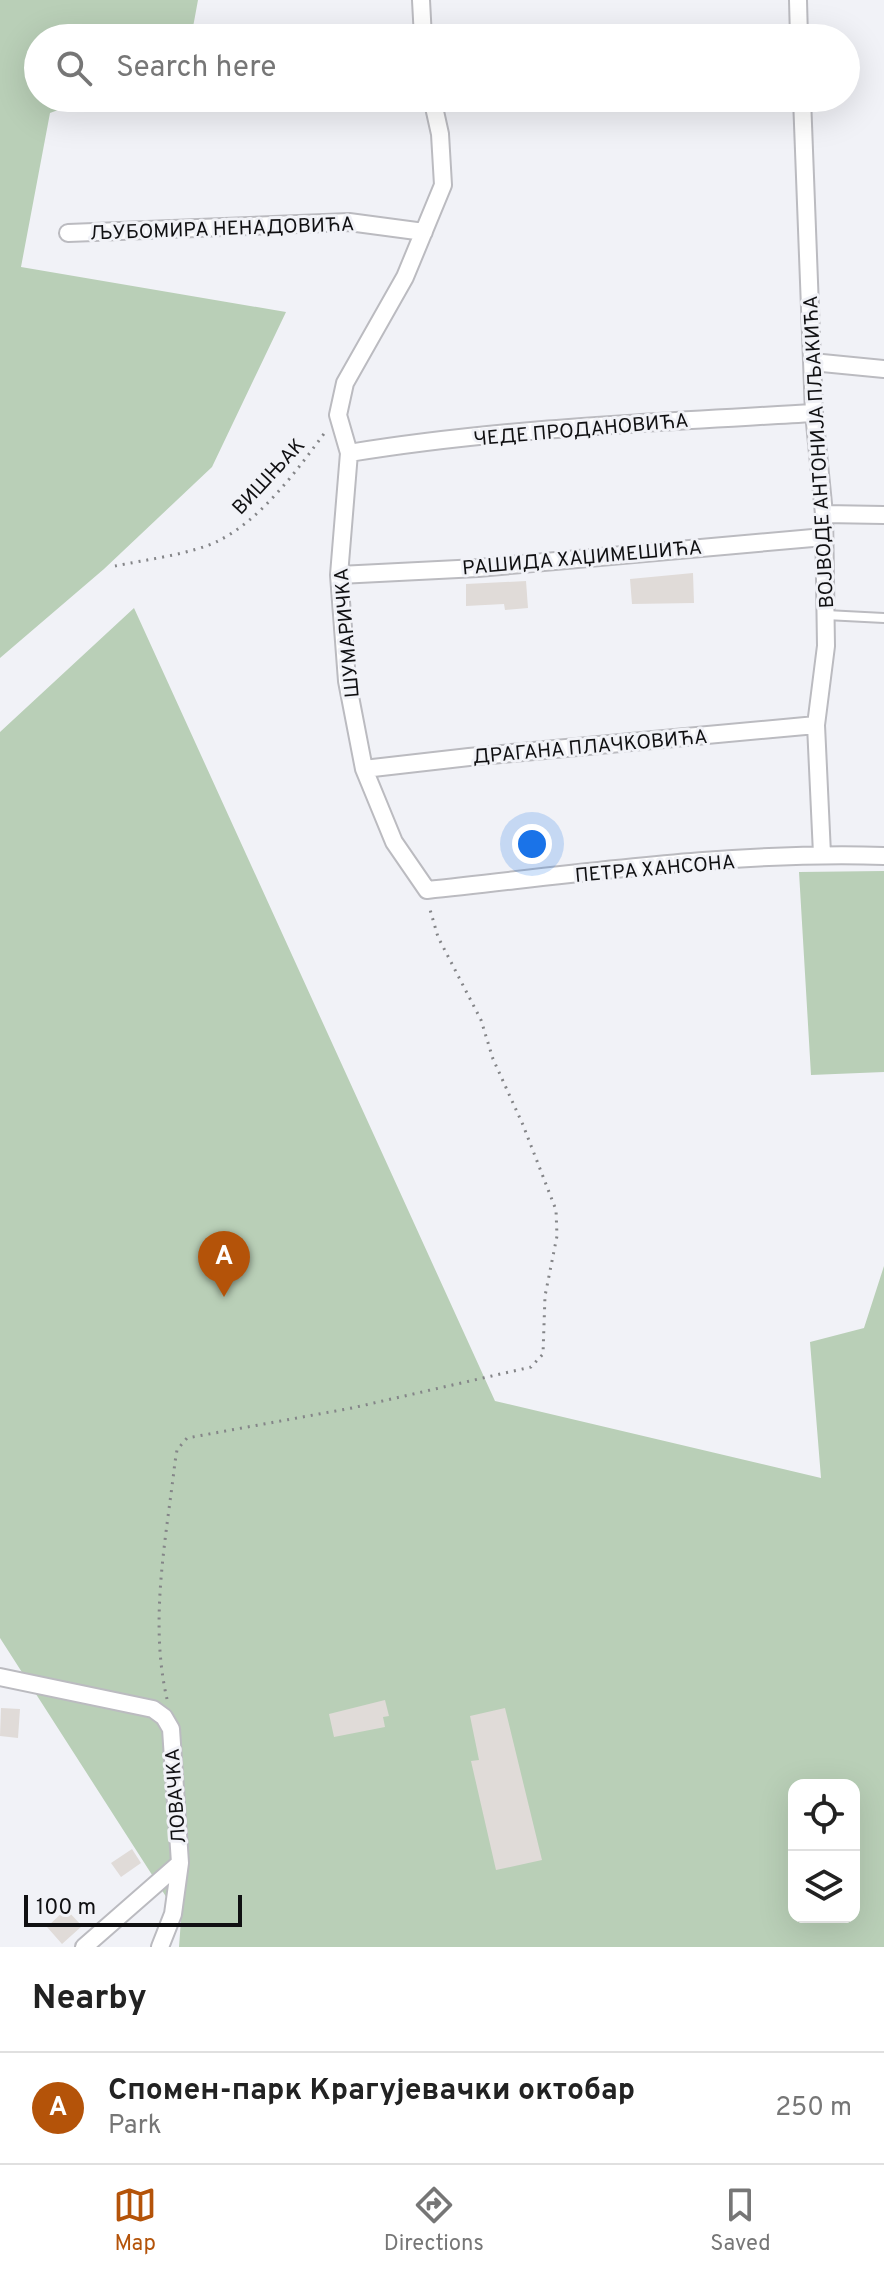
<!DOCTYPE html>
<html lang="en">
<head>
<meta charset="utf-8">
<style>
  body { margin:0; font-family:Overpass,sans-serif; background:#f6f6f6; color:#222 }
  .controls { position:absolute; right:24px; bottom:24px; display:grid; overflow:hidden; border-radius:16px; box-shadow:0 8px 32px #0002 }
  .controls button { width:72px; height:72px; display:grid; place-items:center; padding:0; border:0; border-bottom:2px solid #e0e0e0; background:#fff; color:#222; font:40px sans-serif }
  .scale { position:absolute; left:24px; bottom:20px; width:218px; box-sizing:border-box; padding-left:8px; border:4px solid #101012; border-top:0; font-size:22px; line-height:28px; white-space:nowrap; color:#101012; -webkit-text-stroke:6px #f1f2f7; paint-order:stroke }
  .you { position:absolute; left:532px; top:844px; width:28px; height:28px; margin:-20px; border:6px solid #fff; border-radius:50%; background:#1a73e8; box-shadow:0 0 0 12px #1a73e833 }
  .badge { display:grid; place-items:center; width:52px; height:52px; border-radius:50%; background:#b45309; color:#fff; font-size:26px; font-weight:700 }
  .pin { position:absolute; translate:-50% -66px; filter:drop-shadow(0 2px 4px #0008) }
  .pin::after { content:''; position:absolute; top:42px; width:28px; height:24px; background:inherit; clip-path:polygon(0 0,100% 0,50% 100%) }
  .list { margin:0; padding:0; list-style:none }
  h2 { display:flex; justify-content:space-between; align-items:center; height:104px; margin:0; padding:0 32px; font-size:34px }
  h2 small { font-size:26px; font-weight:400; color:#767676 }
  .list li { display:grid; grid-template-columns:52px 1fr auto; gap:24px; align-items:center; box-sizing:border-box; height:112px; padding:0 32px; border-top:2px solid #e0e0e0 }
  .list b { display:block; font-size:30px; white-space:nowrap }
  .list p { margin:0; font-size:26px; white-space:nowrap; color:#767676 }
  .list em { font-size:26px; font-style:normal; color:#767676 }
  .icon { flex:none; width:44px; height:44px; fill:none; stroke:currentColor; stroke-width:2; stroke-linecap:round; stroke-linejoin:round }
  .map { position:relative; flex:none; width:884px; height:1947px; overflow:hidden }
  .search { position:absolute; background:#fff; box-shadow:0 8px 32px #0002; left:24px; right:24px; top:24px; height:88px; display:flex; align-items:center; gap:20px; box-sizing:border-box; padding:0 28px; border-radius:44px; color:#767676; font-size:30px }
  .sheet { height:216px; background:#fff }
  nav { display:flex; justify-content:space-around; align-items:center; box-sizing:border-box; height:112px; border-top:2px solid #e0e0e0; background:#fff; font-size:22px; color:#767676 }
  nav a { display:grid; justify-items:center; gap:4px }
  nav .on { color:#b45309 }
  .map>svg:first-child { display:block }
  .green { fill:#b9cfb7; fill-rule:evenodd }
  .building { fill:#e0dbd8 }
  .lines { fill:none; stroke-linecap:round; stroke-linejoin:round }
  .lane-casing { stroke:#bbbbc0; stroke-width:12 }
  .street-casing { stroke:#bbbbc0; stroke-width:20 }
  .path { stroke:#848588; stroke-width:3; stroke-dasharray:2 6; stroke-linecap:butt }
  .lane { stroke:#fff; stroke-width:8 }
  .street { stroke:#fff; stroke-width:16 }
  .labels { text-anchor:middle; stroke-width:6; stroke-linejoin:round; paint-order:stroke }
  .street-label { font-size:20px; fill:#101012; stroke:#f1f2f7 }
</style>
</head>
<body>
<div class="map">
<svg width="884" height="1947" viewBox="0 0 884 1947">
  <rect width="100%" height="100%" fill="#f1f2f7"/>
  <!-- green -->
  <path class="green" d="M0,0H198L191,38H38V98H90L50,113L21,267L286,312L212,467L104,569L0,658Z
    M134,608L495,1401L821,1478L810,1342L864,1328L884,1266V1947H179L181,1920L0,1638V732ZM794,1785H854V1917H794Z
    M884,871V1072L811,1075L799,872Z"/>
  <!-- building -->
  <path class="building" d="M693,573L694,603L632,604L630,579Z
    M526,581L528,608L505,610L504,604L466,606V584Z
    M385,1700L389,1716L383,1717L385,1727L334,1737L329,1714Z
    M1,1708L20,1709L18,1738L0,1736Z
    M505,1708L542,1860L496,1870L471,1761L479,1760L470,1716Z
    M132,1849L141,1863L121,1877L111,1863Z
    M66,1909L82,1926L62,1944L47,1927Z"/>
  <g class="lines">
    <!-- lane casing -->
    <g class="lane-casing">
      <path id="lane" d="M826,615L884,618"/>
    </g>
    <!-- street casing -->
    <g class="street-casing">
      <path id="street" d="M421,0L423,38
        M798,0L799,38
        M432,98L440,134L443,185L405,277L345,383L338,415L349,453L339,575L347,681L364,769L394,842L427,890C578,874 733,851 884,856
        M802,98L814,413L824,514L826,646L816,725L822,854
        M68,233L349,222L424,232
        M812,362L884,369
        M349,453C502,428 659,422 814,413
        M824,514L884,515
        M339,575L478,568L824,537
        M364,769L469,757L816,725
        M0,1677L153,1709L164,1717L171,1729L180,1863L173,1914L160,1947
        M84,1947L180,1863"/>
    </g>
    <!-- path -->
    <path class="path" d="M115,566C144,560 192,554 218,541C261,520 298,469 326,431
      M167,1699C149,1621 166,1540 175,1462L177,1450L187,1438L352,1408L531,1367L543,1354L545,1296L557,1236L556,1210L523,1125L493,1059L481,1020L438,937L429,906"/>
    <!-- lane -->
    <use href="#lane" class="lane"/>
    <!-- street -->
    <use href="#street" class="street"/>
  </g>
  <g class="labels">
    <!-- street labels -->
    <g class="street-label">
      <text transform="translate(222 228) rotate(-2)" y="7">ЉУБОМИРА НЕНАДОВИЋА</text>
      <text transform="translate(581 429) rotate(-5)" y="7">ЧЕДЕ ПРОДАНОВИЋА</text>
      <text transform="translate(818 452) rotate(-93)" y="7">ВОЈВОДЕ АНТОНИЈА ПЉАКИЋА</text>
      <text transform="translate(268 476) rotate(-47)" y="7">ВИШЊАК</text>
      <text transform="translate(582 557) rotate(-5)" y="7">РАШИДА ХАЏИМЕШИЋА</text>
      <text transform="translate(346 633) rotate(-95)" y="7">ШУМАРИЧКА</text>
      <text transform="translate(590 746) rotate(-5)" y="7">ДРАГАНА ПЛАЧКОВИЋА</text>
      <text transform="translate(655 868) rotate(-5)" y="7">ПЕТРА ХАНСОНА</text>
      <text transform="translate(175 1796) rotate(-94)" y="7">ЛОВАЧКА</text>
    </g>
  </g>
</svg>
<div class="controls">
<button><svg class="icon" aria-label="locate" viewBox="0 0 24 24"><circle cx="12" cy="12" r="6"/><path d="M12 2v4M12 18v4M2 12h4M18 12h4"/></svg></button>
<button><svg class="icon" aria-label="layers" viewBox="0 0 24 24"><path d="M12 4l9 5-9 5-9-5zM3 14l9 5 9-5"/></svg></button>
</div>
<div class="scale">100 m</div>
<div class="you"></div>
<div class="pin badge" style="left:224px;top:1297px">A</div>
<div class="search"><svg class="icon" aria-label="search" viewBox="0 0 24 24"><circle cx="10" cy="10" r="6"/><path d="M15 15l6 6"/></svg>Search here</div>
</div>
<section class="sheet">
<h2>Nearby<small></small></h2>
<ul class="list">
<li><span class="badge">A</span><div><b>Спомен-парк Крагујевачки октобар</b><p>Park</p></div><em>250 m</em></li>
</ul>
</section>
<nav>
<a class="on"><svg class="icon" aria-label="map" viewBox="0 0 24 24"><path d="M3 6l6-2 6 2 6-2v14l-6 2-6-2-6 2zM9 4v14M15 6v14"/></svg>Map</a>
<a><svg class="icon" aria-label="directions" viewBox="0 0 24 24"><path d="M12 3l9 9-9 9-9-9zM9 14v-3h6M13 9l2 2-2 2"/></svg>Directions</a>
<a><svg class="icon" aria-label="saved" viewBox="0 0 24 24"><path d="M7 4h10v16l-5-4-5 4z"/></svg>Saved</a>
</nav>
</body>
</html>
